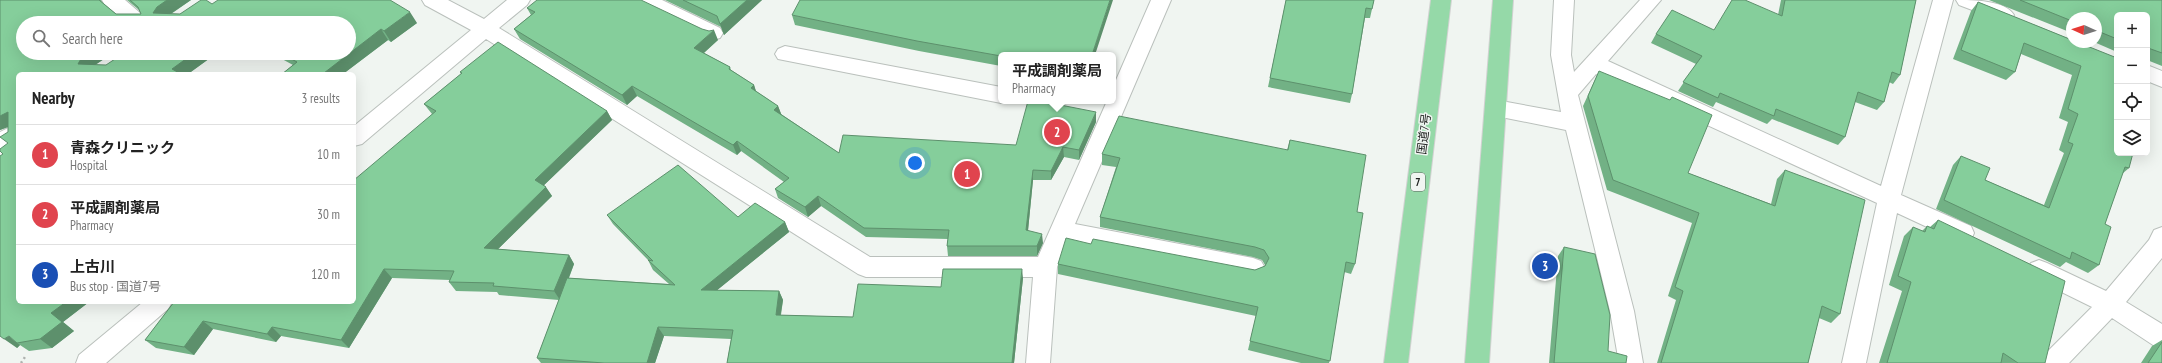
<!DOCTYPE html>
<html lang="en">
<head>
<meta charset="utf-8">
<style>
  body { margin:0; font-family:"PT Sans Narrow","Noto Sans JP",sans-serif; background:#f6f6f6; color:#222 }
  .controls { position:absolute; right:12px; top:12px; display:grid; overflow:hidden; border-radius:6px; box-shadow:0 4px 16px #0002 }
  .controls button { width:36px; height:36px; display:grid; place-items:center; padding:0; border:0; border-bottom:1px solid #e0e0e0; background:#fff; color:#222; font:20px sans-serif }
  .compass { position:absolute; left:2066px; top:12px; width:36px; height:36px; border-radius:50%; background:#fff; box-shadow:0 4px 16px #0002; rotate:273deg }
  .you { position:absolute; left:915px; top:163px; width:14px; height:14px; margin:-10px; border:3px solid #fff; border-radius:50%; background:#1a73e8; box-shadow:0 0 0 6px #1a73e833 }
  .badge { display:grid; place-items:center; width:26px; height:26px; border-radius:50%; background:#7c3aed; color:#fff; font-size:13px; font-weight:700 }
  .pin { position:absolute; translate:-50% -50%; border:2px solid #fff; box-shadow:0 1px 4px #0006 }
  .popup { position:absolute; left:998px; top:52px; width:118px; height:52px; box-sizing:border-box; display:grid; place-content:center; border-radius:6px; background:#fff; filter:drop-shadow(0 1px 3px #0005); font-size:13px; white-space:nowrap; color:#767676 }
  .popup b { font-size:15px; color:#222 }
  .popup::after { content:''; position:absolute; left:50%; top:100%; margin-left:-8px; border:8px solid transparent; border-top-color:#fff }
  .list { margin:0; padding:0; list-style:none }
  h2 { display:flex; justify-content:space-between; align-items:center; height:52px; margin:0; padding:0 16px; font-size:17px }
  h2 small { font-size:13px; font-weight:400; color:#767676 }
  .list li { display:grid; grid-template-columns:26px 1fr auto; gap:12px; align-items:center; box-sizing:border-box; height:60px; padding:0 16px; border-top:1px solid #e0e0e0 }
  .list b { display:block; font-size:15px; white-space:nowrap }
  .list p { margin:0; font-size:13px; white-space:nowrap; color:#767676 }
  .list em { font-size:13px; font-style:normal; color:#767676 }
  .icon { flex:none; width:22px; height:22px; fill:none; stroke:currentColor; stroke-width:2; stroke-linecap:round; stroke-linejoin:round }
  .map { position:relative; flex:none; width:2162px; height:363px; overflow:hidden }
  .search { position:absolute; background:#fff; box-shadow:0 4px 16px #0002; left:16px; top:16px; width:340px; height:44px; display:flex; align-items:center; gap:10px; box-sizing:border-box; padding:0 14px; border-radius:22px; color:#767676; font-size:15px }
  .panel { position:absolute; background:#fff; box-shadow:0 4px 16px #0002; left:16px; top:72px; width:340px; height:232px; border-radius:6px }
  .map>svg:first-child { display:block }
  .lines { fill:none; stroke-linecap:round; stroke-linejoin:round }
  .minor-casing { stroke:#bac0bc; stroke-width:2 }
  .highway-casing { stroke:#d2d2d2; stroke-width:2 }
  .path { stroke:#aeb2af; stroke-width:2.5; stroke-dasharray:2 3; stroke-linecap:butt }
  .minor { fill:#fff; fill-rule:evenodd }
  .highway { fill:#95d9a8; fill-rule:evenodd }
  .wall { fill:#72b185 }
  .shaded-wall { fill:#5d906c }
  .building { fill:#85ce9b; stroke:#5d906c }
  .labels { text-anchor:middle; stroke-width:3; stroke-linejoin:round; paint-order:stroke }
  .shield { fill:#f0f5f1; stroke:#5d605d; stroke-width:1 }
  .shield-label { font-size:11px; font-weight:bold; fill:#1e201e }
  .street-label { font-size:12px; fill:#1e201e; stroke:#f0f5f1 }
</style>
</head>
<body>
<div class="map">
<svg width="2162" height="363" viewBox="0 0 2162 363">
  <rect width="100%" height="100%" fill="#f0f5f1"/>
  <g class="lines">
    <!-- minor casing -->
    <g class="minor-casing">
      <path id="minor" d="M102,0H125L146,18L149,23H126L105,5Z
        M422,0H448L484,19L507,0H530L527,5L499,28L870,257H1038L1107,101H1113V87L1151,0H1171L1075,224L1253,258L1261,261L1265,268L1261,275L1253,278L1067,242L1057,267L1050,363H1026L1033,277H866L858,274L486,39L362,144L354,146V126L471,30L425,5Z
        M635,0H662L720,28L723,33L720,38L713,40L706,38L638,5Z
        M1554,0H1574L1571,55L1574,72L1640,0H1661L1608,61L1881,186L1933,0H1953L1901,195L1971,226L1974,233L1971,240L1963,242L1955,240L1897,213L1866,363H1842L1877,203L1596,74L1578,95L1634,311L1643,363H1619L1610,311L1566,130L1496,116L1489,114L1485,108L1489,102L1496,100L1561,112L1551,55Z
        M1956,0C1973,0 2005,0 2014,15L2011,20L2004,22L1959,5Z
        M785,46L1001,87V101H1007L1001,103L778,59L775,54L778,49Z
        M2147,65L2162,71V87L2147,81Z
        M18,123V142L0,151V132Z
        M2162,227V258L2126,302L2162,324V348L2153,345L2112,318L2069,363H2041L2044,355L2092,307L2031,277L2027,270L2031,263L2039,260L2047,263L2106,291L2149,240L2154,230Z
        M143,302H172L168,309L106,363H76L79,355Z"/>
    </g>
    <!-- highway casing -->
    <g class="highway-casing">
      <path id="highway" d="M1431,0H1451L1408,363H1384Z
        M1493,0H1513L1489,363H1465Z"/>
    </g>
    <!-- path -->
    <path class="path" d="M21,363L25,357"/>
    <!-- minor -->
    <use href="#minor" class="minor"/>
    <!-- highway -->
    <use href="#highway" class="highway"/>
  </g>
  <!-- wall -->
  <path class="wall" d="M0,0H101L102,2L116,14H141L139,10L127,0H191L171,14H180L212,4L417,23L391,42L388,40L343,74H282L293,65L271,53H349V23H23V53H113L95,65H106L217,53L188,74H18V302H89L63,322L74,331L52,348L29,351L20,345L17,348L3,154L8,144V127L0,130Z
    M665,0H762L724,35L721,27Z
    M1286,0H1374L1370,18H1365L1352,94L1350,103L1268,87Z
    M1781,0H1916L1900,75L1893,84L1889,82L1884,102L1877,110L1855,102L1845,137L1838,145L1772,119L1767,124L1716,102L1713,107L1678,91L1696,64L1651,43L1656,34L1714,30L1778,15Z
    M1989,0H2162V66L2147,60V15H2117V52L2094,42H2096V18H2072V33Z
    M1978,2L2072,40L2129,168L2122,174L2105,224L2099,265L2088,273L2066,262L2060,267L1936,209L1953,165L1961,156L1985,180L2044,205L2064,153L2059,150L2068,122L2059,118L2072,75L2021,54L2015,72L2006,80L1953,59L1971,11Z
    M527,8L718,40L704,53L730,67L731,70L754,85L756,91L778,106L781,114L839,153L1016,145L1096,122L1079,160L1064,157L1051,180H1033L1028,231L1043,243L1037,256H948L947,246L948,239L866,237L821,206L808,217L778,198L775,189L784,182L741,151L737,155L637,96L627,105L520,39L514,29L531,15Z
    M792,15L1001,55V66L919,51L795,25Z
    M1599,71L1688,173L1771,204L1777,179L1785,170L1840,314L1831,323L1819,318L1808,363H1657L1676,300L1668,296L1692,223L1607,190L1583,106Z
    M460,72L607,111L612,120L544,185L552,196L498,249L569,255L574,264L569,278L669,284L653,270L648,260L613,224L607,215L738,217L785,222L789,232L717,290L779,291L783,300L781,315L853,317L941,287L1023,278L1014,363H727L731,339L664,336L655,363H541L537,358L559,300L499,295L497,292L456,291L449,282L450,280L392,278L349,348L281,336L276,342L213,329L194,355L156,348L145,340L174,302H354L432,114L424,104L461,74Z
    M1290,140L1357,212L1355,264L1351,274L1344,272L1329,363H1301L1248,350L1256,316L1058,274V264L1091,244L1255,270L1265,266V265L1262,260L1253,257L1100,227V217L1116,167L1102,165V154L1287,150Z
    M1938,220L2045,363H1879L1902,291L1889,285L1904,236L1913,227L1922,231L1927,226L1930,227Z
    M1564,247L1608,351L1626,363H1549L1558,256Z
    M2162,340V363H2141L2152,346Z"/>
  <!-- shaded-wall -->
  <path class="shaded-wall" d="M167,0H191L166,17L153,13L157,7Z
    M747,0H762L724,35L720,24Z
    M1110,0H1113L1095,55H1092Z
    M410,12L417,23L391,42L384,31Z
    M381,29L388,40L343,74H324V73Z
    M714,30L718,40L698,58L694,48Z
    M88,53H113L92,67L78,64L82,57Z
    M194,53H217L188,74H177L172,69Z
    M754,85L757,95L751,88Z
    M632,86L637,96L627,105L622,95Z
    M778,106L782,116L774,110Z
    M607,111L612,120L540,189L535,180Z
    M8,112L18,123L0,130V116Z
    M1096,112V122L1079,160V150Z
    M737,141L741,151L737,155L733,145Z
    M1063,147L1064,157L1051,180V171Z
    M1033,170V180L1027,240L1026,230Z
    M546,187L552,196L490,257L484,248Z
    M818,196L821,206L808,217L805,207Z
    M785,222L789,232L705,300L701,290Z
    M1042,234L1043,243L1037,256V246Z
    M569,255L574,264L560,300L554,291Z
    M384,269L392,278L349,348L341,340Z
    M1022,269L1023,278L1014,363H1012Z
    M779,291L783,300L779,324L776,315Z
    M66,302H89L63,322L74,331L52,348L40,339L51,313Z
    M203,321L213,329L194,355L184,347Z
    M272,327L281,336L276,342L267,334Z
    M658,327L664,336L655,363H647Z
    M9,336L17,343L20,345L17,348L4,339Z"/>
  <!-- building -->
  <path class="building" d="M0,0H99L116,14H141L138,7L130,0H167L157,7L153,13L180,14L201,0H206L212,4L218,0H390L410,12L384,31L381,29L324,73L325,74H282L297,62L280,53H349V23H23V53H88L82,57L78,64L106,65L124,53H194L172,69L181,74H18V302H66L51,313L62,322L40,339L17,343L9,336L4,339L0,336V156L3,154L0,151V149L8,143L0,137L8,132V112L0,116Z
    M537,0H641L702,29L709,31L714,30L694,48L730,67L729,69L754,85L751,88L778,106L774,110L839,153L843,135L1016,145L1028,101H1040L1096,112L1079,150L1063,147L1051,171L1033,170L1026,230L1042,234L1037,246H947L949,230L864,228L818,196L805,207L775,189L789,178L737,141L733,145L632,86L622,95L514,29L535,12L527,8Z
    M683,0H747L720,24L717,16Z
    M800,0H1110L1092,55H1001V56L917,41L792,15Z
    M1286,0H1374L1372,9L1366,8L1352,94L1270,78Z
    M1732,0H1745L1782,16L1785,0H1916L1900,75L1892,72L1884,102L1858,92L1845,137L1776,109L1774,116L1720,93L1718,98L1683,82L1702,56L1656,34L1672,10L1714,30Z
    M2020,0H2162V53L2148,48L2147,52V15H2117V39L2100,32H2096V18H2072V21Z
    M1978,2L2072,40V42H2077L2117,58V153H2133L2129,168L2125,167L2105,224L2111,227L2099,265L2072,252L2070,259L1944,200L1961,156L1990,168L1985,180L2049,208L2073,144L2068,142L2078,114L2068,109L2081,66L2024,43L2015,72L1961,50Z
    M498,42L607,111L535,180L546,187L484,248L569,255L554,291L493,286L494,283L449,282L454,271L384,269L341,340L272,327L267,334L203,321L184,347L145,340L174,302H354V180L436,111L424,104L462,73L460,72Z
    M1599,71L1670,100L1672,97L1712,115L1688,173L1775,206L1785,170L1865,200L1840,314L1822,306L1808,363H1661L1683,291L1675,287L1699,213L1613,180L1588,96Z
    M1119,116L1288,150L1290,140L1366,155L1357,212L1363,213L1355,264L1346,262L1330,361L1250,341L1258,307L1058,264L1066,238L1091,244L1093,239L1255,270L1265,266L1269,258L1264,250L1255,247L1100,217L1120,158L1102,154Z
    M678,165L738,217L755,203L785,222L701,290L779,291L776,315L853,317L858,284L941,287L943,269H1022L1012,363H727L733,330L658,327L647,363H604L537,358L567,278L675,285L648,260L653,261L607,215Z
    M1938,220L2065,281L2045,363H2018L2003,353L2001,363H1887L1911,282L1898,276L1913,227L1925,232L1927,226L1934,229Z
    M1564,247L1595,254L1610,315L1608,351L1627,356L1626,363H1554Z
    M2162,342V363H2148Z"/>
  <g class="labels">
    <!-- shield labels -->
    <rect class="shield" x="1411" y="173" width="14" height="18" rx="3"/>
    <g class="shield-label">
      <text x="1418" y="186">7</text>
    </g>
    <!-- street labels -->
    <g class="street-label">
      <text transform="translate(1424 134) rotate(-83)" y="4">国道7号</text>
    </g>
  </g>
</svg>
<div class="controls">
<button>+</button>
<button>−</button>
<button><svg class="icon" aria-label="locate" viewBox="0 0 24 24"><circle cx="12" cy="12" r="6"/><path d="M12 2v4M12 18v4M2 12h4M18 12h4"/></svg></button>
<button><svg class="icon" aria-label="layers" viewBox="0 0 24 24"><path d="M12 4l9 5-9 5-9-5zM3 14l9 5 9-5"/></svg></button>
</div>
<svg class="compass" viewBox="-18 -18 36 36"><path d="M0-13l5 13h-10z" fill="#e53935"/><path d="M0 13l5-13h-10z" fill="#767676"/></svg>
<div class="you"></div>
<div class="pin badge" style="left:967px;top:174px;background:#e0444e">1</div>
<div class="pin badge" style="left:1057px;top:132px;background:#e0444e">2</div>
<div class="popup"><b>平成調剤薬局</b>Pharmacy</div>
<div class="pin badge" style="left:1545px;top:266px;background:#1a4fb4">3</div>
<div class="search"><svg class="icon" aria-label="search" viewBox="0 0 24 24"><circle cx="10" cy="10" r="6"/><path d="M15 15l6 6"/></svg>Search here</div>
<section class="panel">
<h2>Nearby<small>3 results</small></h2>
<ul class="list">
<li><span class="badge" style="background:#e0444e">1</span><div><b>青森クリニック</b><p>Hospital</p></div><em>10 m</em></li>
<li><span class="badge" style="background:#e0444e">2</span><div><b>平成調剤薬局</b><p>Pharmacy</p></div><em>30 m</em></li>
<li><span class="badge" style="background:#1a4fb4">3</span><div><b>上古川</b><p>Bus stop · 国道7号</p></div><em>120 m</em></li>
</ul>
</section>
</div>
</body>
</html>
